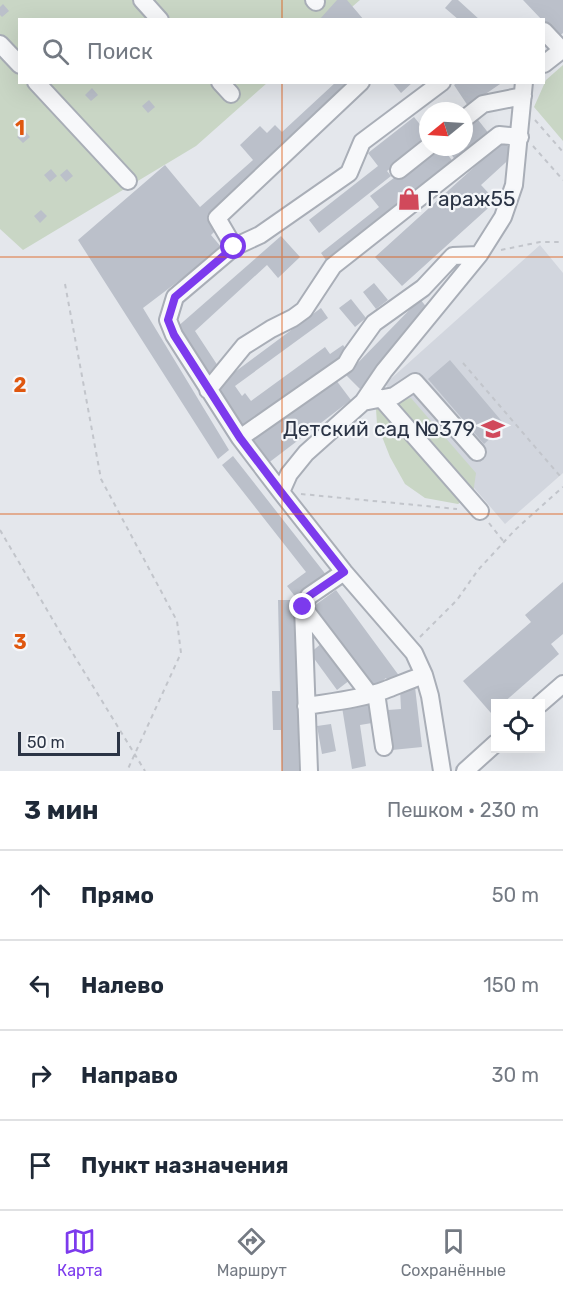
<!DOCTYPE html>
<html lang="ru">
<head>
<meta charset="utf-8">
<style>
  body { margin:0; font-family:Rubik,sans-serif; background:#f6f6f7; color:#1f2937 }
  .controls { position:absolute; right:18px; bottom:18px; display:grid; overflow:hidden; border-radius:0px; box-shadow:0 6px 24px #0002 }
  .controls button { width:54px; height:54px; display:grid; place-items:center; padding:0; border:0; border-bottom:2px solid #e0e1e3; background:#fff; color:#1f2937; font:30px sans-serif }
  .compass { position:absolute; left:419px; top:102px; width:54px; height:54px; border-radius:50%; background:#fff; box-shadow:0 6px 24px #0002; rotate:252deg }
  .scale { position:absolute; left:18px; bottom:15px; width:102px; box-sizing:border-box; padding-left:6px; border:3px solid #2b3445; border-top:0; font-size:16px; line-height:21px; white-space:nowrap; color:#2b3445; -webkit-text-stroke:4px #f4f6f9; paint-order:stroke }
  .stop { position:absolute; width:18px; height:18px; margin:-14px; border:4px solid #7c3aed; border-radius:50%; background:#fff }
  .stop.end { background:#7c3aed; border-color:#fff; box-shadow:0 2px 6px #0008 }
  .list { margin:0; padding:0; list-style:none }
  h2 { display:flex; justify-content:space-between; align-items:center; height:78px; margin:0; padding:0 24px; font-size:26px }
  h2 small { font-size:20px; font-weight:400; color:#747a83 }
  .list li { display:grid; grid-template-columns:39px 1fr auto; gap:18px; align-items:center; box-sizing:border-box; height:90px; padding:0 24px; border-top:2px solid #e0e1e3 }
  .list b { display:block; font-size:22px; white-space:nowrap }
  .list em { font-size:20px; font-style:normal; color:#747a83 }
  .icon { flex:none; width:33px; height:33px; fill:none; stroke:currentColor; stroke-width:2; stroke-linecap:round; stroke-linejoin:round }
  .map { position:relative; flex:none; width:563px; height:771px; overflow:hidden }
  .search { position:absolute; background:#fff; box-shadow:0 6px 24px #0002; left:18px; right:18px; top:18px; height:66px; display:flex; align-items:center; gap:15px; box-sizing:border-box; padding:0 21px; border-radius:0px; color:#747a83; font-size:22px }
  .sheet { height:438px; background:#fff }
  nav { display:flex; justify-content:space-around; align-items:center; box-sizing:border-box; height:84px; border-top:2px solid #e0e1e3; background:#fff; font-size:16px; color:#747a83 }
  nav a { display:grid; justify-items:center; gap:3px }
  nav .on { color:#7c3aed }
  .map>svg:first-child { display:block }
  .built { fill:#d2d6de }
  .green { fill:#c9d6c5 }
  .building { fill:#bbc0ca }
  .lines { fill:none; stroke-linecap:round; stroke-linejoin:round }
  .minor-casing { stroke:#a9aeb7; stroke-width:20 }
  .path { stroke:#c2c5cb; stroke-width:2; stroke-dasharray:4.5 4.5; stroke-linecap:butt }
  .minor { stroke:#f7f8fa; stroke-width:16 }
  .route { stroke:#7c3aed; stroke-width:8 }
  .grid { fill:none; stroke:#df570f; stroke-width:1.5; stroke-opacity:0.55 }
  .labels { text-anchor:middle; stroke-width:4.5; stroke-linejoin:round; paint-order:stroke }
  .poi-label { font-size:21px; fill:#2b3445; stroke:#f4f6f9; text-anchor:start }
  .grid-label { font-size:20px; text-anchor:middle; font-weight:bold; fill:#df570f; stroke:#f4f6f9; stroke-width:4.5; stroke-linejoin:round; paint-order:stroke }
</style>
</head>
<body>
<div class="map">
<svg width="563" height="771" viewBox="0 0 563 771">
  <rect width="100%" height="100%" fill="#e4e7ec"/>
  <!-- built -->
  <path class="built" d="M540,245L563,273V473L505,524L385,384Z"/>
  <!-- green -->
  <path class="green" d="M0,0H360L338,19L20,20V82L267,83L196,146L23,250L0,229Z
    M563,65V141L534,107L546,80Z
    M411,398L476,473L473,494L458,504L425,498L405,484L390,457L377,424L376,409L389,402Z"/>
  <!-- building -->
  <path class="building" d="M337,0H347L364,20H319Z
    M452,0H458L480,20H459L445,8Z
    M523,0H563V33L558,37L544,21V20H542Z
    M3,4L9,11L2,17L0,15V7Z
    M336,82H353L209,221L216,230L211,235L222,248L143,308L229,450L218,459L78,240L165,165L200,207L253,160L240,145L260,126L267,133L275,125L282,132Z
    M392,82H413L401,93Z
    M458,82H503L468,106L454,85Z
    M92,88L98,95L91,101L85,95Z
    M149,100L155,107L148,113L142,106Z
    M475,116L490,135L456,161L446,147H464V124Z
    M414,117L428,134V140L387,171L391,176L319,233L309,220L378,166L368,153Z
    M24,130L30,137L23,143L17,137Z
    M503,141L515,154L481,185L496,201L402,286L375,257Z
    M435,147H442L454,163L328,263L321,253L379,207L370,196Z
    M51,169L57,176L50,182L44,175Z
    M67,169L73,176L66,182L60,175Z
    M41,210L47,216L40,223L34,216Z
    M281,236L300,257L278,278L267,265L195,331L218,366L206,375L176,328Z
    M374,283L388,300L376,309L363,292Z
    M351,299L366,318L355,327L339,308Z
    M420,299L428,309L360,389L346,375Z
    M321,308L328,318L235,386L242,396L245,393L251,401L325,347L330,354L343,345L350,355L244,432L212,389Z
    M450,360L505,425L484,444L428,379Z
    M333,376L351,400L267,464L249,441Z
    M233,456L327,576L297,599L287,586L306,572L222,465Z
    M563,582V634L551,644L559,654L502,704H496V709L491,713L463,681L531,622L525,615Z
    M336,590L400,677L390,684L386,678L374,687L314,606Z
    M278,600H296L299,771H282L281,730H273L272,691H280Z
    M322,643L350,680L337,690L310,653Z
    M415,687L422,747L392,750L388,710L401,709L400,689Z
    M369,703L372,723L360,725L366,766L352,769L342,707Z
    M331,724L336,751L322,754L317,726Z"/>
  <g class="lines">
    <!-- minor casing -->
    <g class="minor-casing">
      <path id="minor" d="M142,0L160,20
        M314,0L316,2
        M544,31L562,50
        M0,44L20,65
        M544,64L563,49
        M36,82L128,181
        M220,82L231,94
        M361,82L217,218L234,247L175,297L168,320L174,335L240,438L281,492L344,572L414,653L424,675L430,696L442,771
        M464,119L483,104L523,96
        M399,170L428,147
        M234,247L260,235L349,173L362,142L442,82
        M208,390L244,346L271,329L293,318L304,310L333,266L499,135L520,137
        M381,398L480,511
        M363,402L394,396L415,382L477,452
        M240,438L346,364L351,355L374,323L423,288L453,256L479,255
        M281,492L289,474L306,453L363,402L384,371L479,255L503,217L514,185L524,82
        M303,607L370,695
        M376,693L384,747
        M540,704L563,684
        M306,706C331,702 362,699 385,690C398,685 410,680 424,675
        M309,771L303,607L309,596L344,572
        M465,771L496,743"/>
    </g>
    <!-- path -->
    <path class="path" d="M535,120L563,152
      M533,146L563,180
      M501,250L540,242H563
      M65,284L101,479L177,621L181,653L127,771
      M463,363L560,476L563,477
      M301,494L457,509
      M489,523L504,542
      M0,530L67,644L145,771
      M420,637L457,600L478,570L515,530L563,487"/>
    <!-- minor -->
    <use href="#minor" class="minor"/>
  </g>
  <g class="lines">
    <!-- route -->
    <path class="route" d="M234,247L175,297L168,320L174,335L240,438L281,492L344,572L309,596L303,607"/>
  </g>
  <!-- grid -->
  <path class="grid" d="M282,0V20M282,82V771M0,257H563M0,514H563"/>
  <!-- icons -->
  <defs>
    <g id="shop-bare" transform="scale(1.8)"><path d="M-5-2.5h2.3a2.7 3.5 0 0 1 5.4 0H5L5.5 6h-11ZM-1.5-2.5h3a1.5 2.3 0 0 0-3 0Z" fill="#d1495b" stroke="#f4f6f9" stroke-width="2.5" paint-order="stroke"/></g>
    <g id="school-bare" transform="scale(1.8)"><path d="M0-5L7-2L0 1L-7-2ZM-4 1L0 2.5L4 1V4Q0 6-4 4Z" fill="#d1495b" stroke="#f4f6f9" stroke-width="2.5" paint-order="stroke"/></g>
  </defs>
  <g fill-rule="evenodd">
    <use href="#shop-bare" x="409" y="199"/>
    <use href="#school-bare" x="493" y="429"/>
  </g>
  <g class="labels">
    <!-- poi labels -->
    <g class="poi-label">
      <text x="427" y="206">Гараж55</text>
      <text x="475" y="436" text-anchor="end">Детский сад №379</text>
    </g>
  </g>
  <g class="grid-label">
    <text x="20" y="135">1</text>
    <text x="20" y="392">2</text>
    <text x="20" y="649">3</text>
  </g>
</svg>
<div class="controls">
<button><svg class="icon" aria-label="locate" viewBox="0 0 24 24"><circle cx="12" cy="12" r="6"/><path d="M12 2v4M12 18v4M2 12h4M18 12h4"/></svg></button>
</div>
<svg class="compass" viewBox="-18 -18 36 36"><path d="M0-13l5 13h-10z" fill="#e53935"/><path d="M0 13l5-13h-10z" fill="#747a83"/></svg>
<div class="scale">50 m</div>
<div class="stop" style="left:234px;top:247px"></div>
<div class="stop end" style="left:303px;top:607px"></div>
<div class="search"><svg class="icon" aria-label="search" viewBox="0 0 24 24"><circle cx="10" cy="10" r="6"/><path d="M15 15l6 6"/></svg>Поиск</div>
</div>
<section class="sheet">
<h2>3 мин<small>Пешком · 230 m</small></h2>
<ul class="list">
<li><svg class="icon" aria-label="ahead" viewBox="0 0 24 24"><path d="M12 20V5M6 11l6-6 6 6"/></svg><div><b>Прямо</b></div><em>50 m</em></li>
<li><svg class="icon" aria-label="left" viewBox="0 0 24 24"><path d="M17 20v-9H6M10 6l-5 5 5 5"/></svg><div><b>Налево</b></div><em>150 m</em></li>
<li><svg class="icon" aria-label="right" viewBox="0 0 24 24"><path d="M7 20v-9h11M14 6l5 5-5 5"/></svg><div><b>Направо</b></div><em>30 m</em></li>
<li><svg class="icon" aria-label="arrive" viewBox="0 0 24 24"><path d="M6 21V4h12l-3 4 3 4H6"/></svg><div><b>Пункт назначения</b></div></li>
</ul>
</section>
<nav>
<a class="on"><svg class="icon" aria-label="map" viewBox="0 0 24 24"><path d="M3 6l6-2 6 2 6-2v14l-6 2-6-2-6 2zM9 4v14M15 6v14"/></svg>Карта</a>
<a><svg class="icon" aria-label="directions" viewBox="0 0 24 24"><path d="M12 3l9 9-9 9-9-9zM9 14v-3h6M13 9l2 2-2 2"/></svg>Маршрут</a>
<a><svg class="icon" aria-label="saved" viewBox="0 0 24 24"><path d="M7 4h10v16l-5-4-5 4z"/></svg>Сохранённые</a>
</nav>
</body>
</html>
